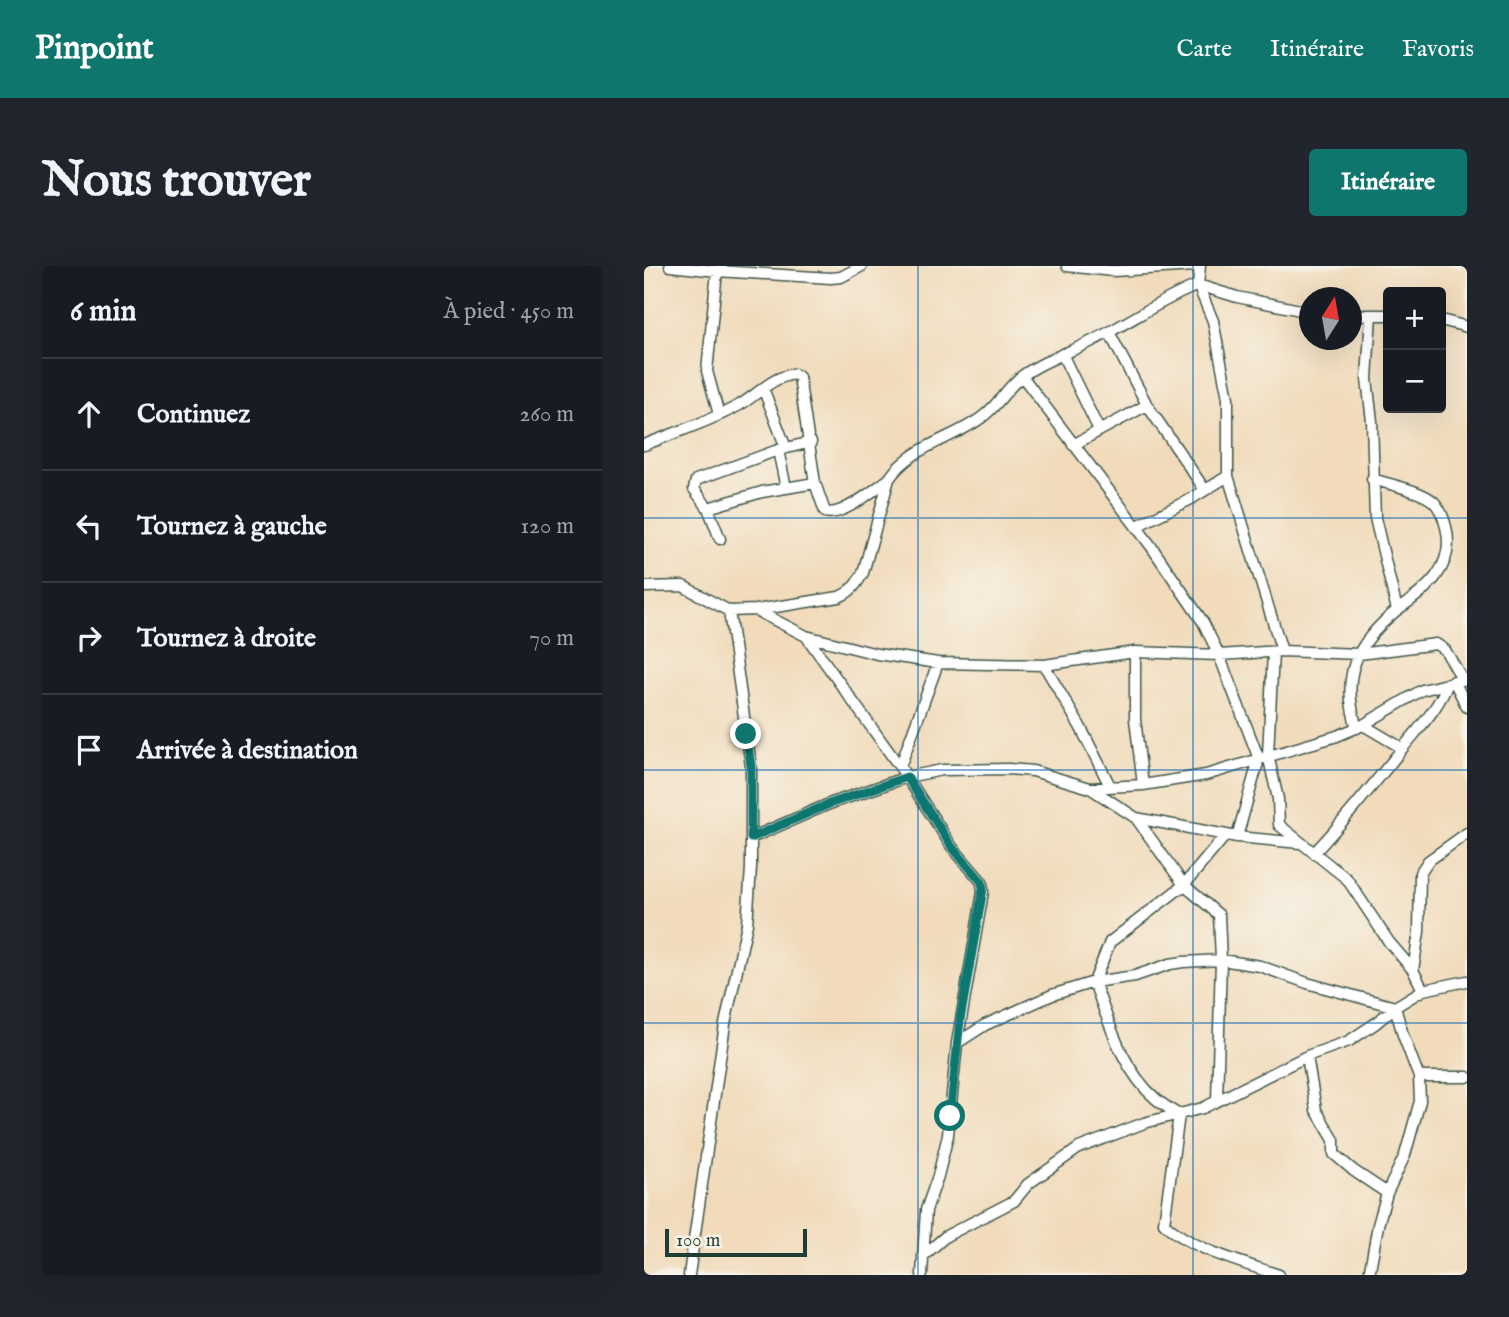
<!DOCTYPE html>
<html lang="fr">
<head>
<meta charset="utf-8">
<style>
  :root { --surface:#171b24; --page:#20242c; --text:#f1f3f6; --muted:#9ea1a6; --line:#363941; --accent:#0f766e }
  body { margin:0; font-family:"IM FELL English",serif; background:var(--page); color:var(--text) }
  .controls { position:absolute; right:21px; top:21px; display:grid; overflow:hidden; border-radius:7px; box-shadow:0 7px 28px #0002 }
  .controls button { width:63px; height:63px; display:grid; place-items:center; padding:0; border:0; border-bottom:2px solid var(--line); background:var(--surface); color:var(--text); font:35px sans-serif }
  .compass { position:absolute; left:655px; top:21px; width:63px; height:63px; border-radius:50%; background:var(--surface); box-shadow:0 7px 28px #0002; rotate:11deg }
  .scale { position:absolute; left:21px; bottom:18px; width:142px; box-sizing:border-box; padding-left:7px; border:4px solid #1f3d34; border-top:0; font-size:19px; line-height:24px; white-space:nowrap; color:#1f3d34; -webkit-text-stroke:5px #f7f3e8; paint-order:stroke }
  .stop { position:absolute; width:21px; height:21px; margin:-16px; border:5px solid #0f766e; border-radius:50%; background:#fff }
  .stop.end { background:#0f766e; border-color:#fff; box-shadow:0 2px 7px #0008 }
  .list { margin:0; padding:0; list-style:none }
  h2 { display:flex; justify-content:space-between; align-items:center; height:91px; margin:0; padding:0 28px; font-size:30px }
  h2 small { font-size:23px; font-weight:400; color:var(--muted) }
  .list li { display:grid; grid-template-columns:46px 1fr auto; gap:21px; align-items:center; box-sizing:border-box; height:112px; padding:0 28px; border-top:2px solid var(--line) }
  .list b { display:block; font-size:26px; white-space:nowrap }
  .list em { font-size:23px; font-style:normal; color:var(--muted) }
  .icon { flex:none; width:38px; height:38px; fill:none; stroke:currentColor; stroke-width:2; stroke-linecap:round; stroke-linejoin:round }
  .map { position:relative; flex:none; width:823px; height:1009px; overflow:hidden; border-radius:7px }
  header { display:flex; align-items:center; gap:42px; box-sizing:border-box; height:98px; padding:0 35px; background:var(--accent); color:#fff }
  header strong { font-size:33px }
  nav { display:flex; gap:38px; margin-inline-start:auto; font-size:24px }
  .intro { display:flex; align-items:center; justify-content:space-between; box-sizing:border-box; height:168px; padding:0 42px }
  h1 { margin:0; font-size:49px }
  .button { padding:18px 32px; border-radius:7px; background:var(--accent); color:#fff; font-size:24px; font-weight:700 }
  main { display:flex; gap:42px; padding:0 42px }
  aside { flex:1; background:var(--surface); border-radius:7px; box-shadow:0 7px 28px #0002 }
  .map>svg:first-child { display:block }
  .lines { fill:none; stroke-linecap:round; stroke-linejoin:round }
  .minor-casing { stroke:#3e5548; stroke-width:13 }
  .minor { stroke:#fff; stroke-width:10 }
  .route { stroke:#0f766e; stroke-width:9 }
  .grid { fill:none; stroke:#1f6fb2; stroke-width:2; stroke-opacity:0.55 }
</style>
</head>
<body>
<header>
<strong>Pinpoint</strong>
<nav><a>Carte</a><a>Itinéraire</a><a>Favoris</a></nav>
</header>
<div class="intro"><h1>Nous trouver</h1><a class="button">Itinéraire</a></div>
<main>
<aside>
<h2>6 min<small>À pied · 450 m</small></h2>
<ul class="list">
<li><svg class="icon" aria-label="ahead" viewBox="0 0 24 24"><path d="M12 20V5M6 11l6-6 6 6"/></svg><div><b>Continuez</b></div><em>260 m</em></li>
<li><svg class="icon" aria-label="left" viewBox="0 0 24 24"><path d="M17 20v-9H6M10 6l-5 5 5 5"/></svg><div><b>Tournez à gauche</b></div><em>120 m</em></li>
<li><svg class="icon" aria-label="right" viewBox="0 0 24 24"><path d="M7 20v-9h11M14 6l5 5-5 5"/></svg><div><b>Tournez à droite</b></div><em>70 m</em></li>
<li><svg class="icon" aria-label="arrive" viewBox="0 0 24 24"><path d="M6 21V4h12l-3 4 3 4H6"/></svg><div><b>Arrivée à destination</b></div></li>
</ul>
</aside>
<div class="map">
<svg width="823" height="1009" viewBox="0 0 823 1009">
  <rect width="100%" height="100%" fill="#f7f3e8"/>
  <filter id="ink" filterUnits="userSpaceOnUse"><feTurbulence type="fractalNoise" baseFrequency=".0143" numOctaves="2"/><feDisplacementMap in="SourceGraphic" scale="14" xChannelSelector="R" yChannelSelector="G"/><feConvolveMatrix kernelMatrix="1 2 1 2 8 2 1 2 1" color-interpolation-filters="sRGB"/></filter>
  <filter id="wash" filterUnits="userSpaceOnUse"><feTurbulence type="fractalNoise" baseFrequency=".00686" numOctaves="4" result="noise"/><feDisplacementMap in="SourceGraphic" scale="28" xChannelSelector="R" yChannelSelector="G"/><feGaussianBlur stdDeviation="1.57" result="paint"/><feColorMatrix in="noise" values="0 0 0 0 0 0 0 0 0 0 0 0 0 0 0 0 0 1.4 0 .05"/><feComposite in="paint" operator="in"/></filter>
  <g filter="url(#wash)">
    <rect width="100%" height="100%" fill="#f1dbbb"/>
  </g>
  <g filter="url(#ink)">
    <g class="lines">
      <defs>
        <path id="minor" d="M26,0L73,5L187,12L197,11L218,0
          M423,0L469,5L552,0
          M556,0L554,19L569,55L584,132V210L638,385
          M708,49H744
          M797,54L823,61
          M465,66L503,139L561,224
          M418,88L455,164
          M378,110L507,280L559,356L575,389L615,493L593,571L492,552
          M119,122L142,182
          M75,149L63,105L73,5L76,2
          M0,179C30,167 61,157 90,142C113,131 124,112 150,108L155,111L171,217L181,246C197,252 231,223 245,213
          M429,179L503,139
          M134,184L142,222
          M728,213C744,218 779,225 790,236C796,242 800,253 802,261C812,300 783,324 753,344
          M64,242L118,226L171,217
          M493,260L547,233L584,210
          M76,273L64,242L50,223L52,214L131,185L167,176
          M0,321L39,320L85,345L112,344L195,331C207,326 212,319 219,307L245,213C267,180 307,174 337,152C354,140 363,121 378,110C398,95 424,87 446,76C483,58 516,34 554,19L593,31L666,46
          M113,345L162,370L233,388L294,397L400,399L491,386L575,389L638,385L715,388L792,378L801,384L819,414
          M162,370L263,511L308,581L338,616L339,626L313,777
          M491,386V453L499,519
          M629,386L624,489L634,533L635,559L703,613L745,676L769,704L779,724
          M400,399L437,462L466,520
          M810,415L823,441
          M719,459L758,482
          M713,462C696,409 712,378 753,344L731,252L728,155L723,113L727,49
          M256,501L294,397
          M446,522L492,552L540,619L575,649L577,694L573,835
          M581,570L540,619L466,676L450,716C465,756 478,804 512,833C519,839 527,844 535,849L520,957C546,983 600,997 635,1009
          M593,571L656,577
          M107,572L185,538L263,511L298,504L365,503L389,505L446,522L499,519L562,509L693,470L719,459L778,424L823,413
          M671,586C702,553 730,518 758,483C775,462 794,443 804,417
          M769,704L775,666L776,607L784,595L823,567
          M663,790L672,844L690,874V888L710,905L743,927
          M775,811H823
          M279,990L302,970L370,935L384,918L435,882L500,857L559,842L663,790L705,775L732,757L751,741L759,769L775,811L776,835L761,889L743,927L734,959L725,1009
          M45,1009L81,758L103,658L107,602V500L85,345
          M278,1009L282,944L294,910L304,869L313,777L341,759L408,729L450,716L491,710L526,698L539,696L577,694L616,700L663,717L751,741L779,724L823,715"/>
      </defs>
      <use href="#minor" class="minor-casing"/>
      <use href="#minor" class="minor"/>
    </g>
  </g>
  <g class="lines" filter="url(#ink)">
    <path class="route" d="M102,468L107,500V572L185,538L263,511L308,581L338,616L339,623L316,754L306,850"/>
  </g>
  <path class="grid" d="M274,0V1009M549,0V1009M0,252H823M0,504H823M0,757H823"/>
</svg>
<div class="controls">
<button>+</button>
<button>−</button>
</div>
<svg class="compass" viewBox="-18 -18 36 36"><path d="M0-13l5 13h-10z" fill="#e53935"/><path d="M0 13l5-13h-10z" fill="#9ea1a6"/></svg>
<div class="scale">100 m</div>
<div class="stop" style="left:306px;top:850px"></div>
<div class="stop end" style="left:102px;top:468px"></div>
</div>
</main>
</body>
</html>
